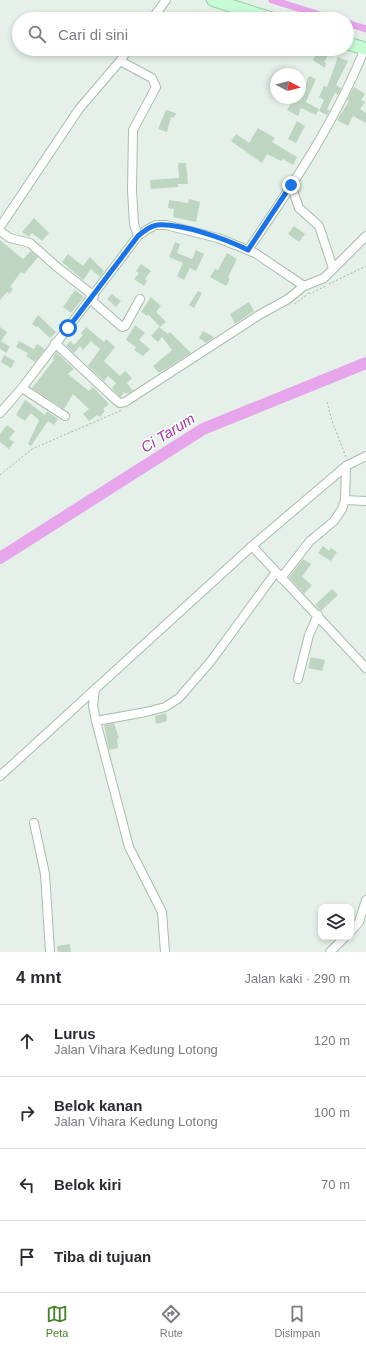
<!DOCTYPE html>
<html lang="id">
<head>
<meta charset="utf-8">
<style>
  :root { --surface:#fff; --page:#f2f2f3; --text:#2b2b33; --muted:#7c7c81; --line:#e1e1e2; --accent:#44822b }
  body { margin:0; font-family:Helvetica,sans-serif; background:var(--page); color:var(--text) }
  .controls { position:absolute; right:12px; bottom:12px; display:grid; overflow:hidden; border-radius:8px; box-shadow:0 2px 6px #0003 }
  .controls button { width:36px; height:36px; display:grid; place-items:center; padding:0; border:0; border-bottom:1px solid var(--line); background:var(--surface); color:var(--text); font:20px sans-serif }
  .compass { position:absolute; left:270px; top:68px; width:36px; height:36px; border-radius:50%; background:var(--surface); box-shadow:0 2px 6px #0003; rotate:97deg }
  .stop { position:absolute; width:12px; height:12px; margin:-9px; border:3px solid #1a73e8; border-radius:50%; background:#fff }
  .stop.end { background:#1a73e8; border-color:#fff; box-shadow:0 1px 4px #0008 }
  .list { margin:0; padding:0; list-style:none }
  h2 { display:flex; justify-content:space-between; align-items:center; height:52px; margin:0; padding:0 16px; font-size:17px }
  h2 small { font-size:13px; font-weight:400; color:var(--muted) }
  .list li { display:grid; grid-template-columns:26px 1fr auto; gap:12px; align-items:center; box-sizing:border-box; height:72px; padding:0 16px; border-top:1px solid var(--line) }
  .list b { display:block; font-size:15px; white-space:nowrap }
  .list p { margin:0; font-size:13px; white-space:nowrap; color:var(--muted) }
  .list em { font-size:13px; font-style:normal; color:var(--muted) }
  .icon { flex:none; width:22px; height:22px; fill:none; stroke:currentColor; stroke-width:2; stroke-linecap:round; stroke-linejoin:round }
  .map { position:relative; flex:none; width:366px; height:952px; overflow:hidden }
  .search { position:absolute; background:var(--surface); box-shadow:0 2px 6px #0003; left:12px; right:12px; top:12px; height:44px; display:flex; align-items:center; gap:10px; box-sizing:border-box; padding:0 14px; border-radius:22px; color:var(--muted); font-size:15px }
  .sheet { height:340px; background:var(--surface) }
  nav { display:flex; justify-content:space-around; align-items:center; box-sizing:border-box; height:56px; border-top:1px solid var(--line); background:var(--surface); font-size:11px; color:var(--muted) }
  nav a { display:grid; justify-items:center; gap:2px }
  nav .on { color:var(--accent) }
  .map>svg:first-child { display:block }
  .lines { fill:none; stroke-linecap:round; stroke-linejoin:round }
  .canal { stroke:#e7a5eb; stroke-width:7 }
  .river { stroke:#e7a5eb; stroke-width:12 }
  .building { fill:#bed5c2 }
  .street-casing { stroke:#a9bcad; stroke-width:10 }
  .secondary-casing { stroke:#97cfa6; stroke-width:14 }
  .path { stroke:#9bbda1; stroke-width:1; stroke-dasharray:2 2; stroke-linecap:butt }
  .street { stroke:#fff; stroke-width:8 }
  .secondary { stroke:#c6fbd5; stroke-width:12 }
  .route { stroke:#1a73e8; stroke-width:5 }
  .labels { text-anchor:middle; stroke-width:3; stroke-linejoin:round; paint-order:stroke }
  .water-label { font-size:15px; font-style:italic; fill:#a336a8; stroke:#fff }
</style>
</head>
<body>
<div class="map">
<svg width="366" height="952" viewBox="0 0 366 952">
  <rect width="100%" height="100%" fill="#e5f1e8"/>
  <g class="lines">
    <path class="canal" d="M272,0L333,19
      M347,23L366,29"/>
    <path class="river" d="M0,558L203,429L366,363"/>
  </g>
  <path class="building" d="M320,49H331L324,62L326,63L325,68L313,60L317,53L319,54Z
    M338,57L348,61L336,85L341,88L338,95L335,93L327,109L330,110L327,115L319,111L324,100L319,97L324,86L327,87Z
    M309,76L316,79L306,102L319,109L316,115L301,108L298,116L287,110L294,98H300Z
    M354,87L365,94L361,100L365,102L360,109L366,113V123L353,116L348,126L337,120L349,101L347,100Z
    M166,110L176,113L174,118L171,117L167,132L158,129Z
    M297,121L305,126L296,143L288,139Z
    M258,128L275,138L272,142L297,157L293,165L283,159L281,161L267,154L262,163L231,141L236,134L249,143Z
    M178,163H186L188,184H178V187L151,189L150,180L179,178Z
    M189,199L200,202L196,222L173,217L174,209L168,208L169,200L188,203Z
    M34,218L49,233L42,241L32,233L29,237L22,232Z
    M294,226L305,234L299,242L288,234Z
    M0,240L23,259L31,251L38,257L24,274L21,272L10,287L13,289L9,294L7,292L0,300Z
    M175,242L180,244L177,253L192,259L196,250L204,254L196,271L190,268L184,280L177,276L183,263L169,257Z
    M227,253L237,259L228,277L230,279L226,286L210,277L215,269L218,270Z
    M68,254L83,266L90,257L104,271L100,277L91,269L83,280L62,262Z
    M141,264L151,271L145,279L147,281L144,286L134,279L139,273L136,271Z
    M75,290L84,297L71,313L63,307Z
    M198,291L202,293L194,308L189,305Z
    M112,294L121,301L116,307L107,299Z
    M151,297L161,306L156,312L166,322L160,327L148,314L147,316L141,312Z
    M249,302L254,311L235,324L230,314Z
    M38,315L56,332L50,338L37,326L36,327L32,324Z
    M135,325L145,333L139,340L150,349L143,356L134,350L136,347L126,340Z
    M0,327L7,332L1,341L10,347L6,353L0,349Z
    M86,327L104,342L106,339L115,347L104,361L120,376L125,371L132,378L127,383L133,391L126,394L125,392L120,397L112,388L116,383L108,376L104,381L88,366L100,349L91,341L83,350L80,346L74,353L66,346L70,341L74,345L83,335L81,333Z
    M159,327L168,334L170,332L191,353L159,373L153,366L172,350L162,337L158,342L151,336Z
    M203,331L214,337L213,338L206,343L199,338Z
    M19,341L34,349L37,344L45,349L35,362L26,356L28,353L16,347Z
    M56,352L74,369L68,374L89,391L93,387L109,404L103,409L105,411L100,417L97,415L89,421L83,414L89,409L73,394L64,409L32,388L54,360L53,359Z
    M4,355L15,361L11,368L1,362Z
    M25,400L45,415L47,411L58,419L54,425L48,421L31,446L28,444L39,420L31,413L25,421L16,415Z
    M7,425L15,431L9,439L14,442L9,449L0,442V434Z
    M323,546L329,551L331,548L337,552L331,561L318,553Z
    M303,559L311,564L302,577L312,585L304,594L289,577Z
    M332,589L338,595L321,611L315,605Z
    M311,657L325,660L322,671L308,668Z
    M166,713L167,721L156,724L155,716Z
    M114,723L119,738L117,739L118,748L109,750L104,725Z
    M70,944L71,952H58L57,946Z"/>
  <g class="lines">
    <defs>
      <path id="street" d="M152,19L166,0
        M128,49L120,61L152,78L156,87L133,130L132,190L134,224L138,236
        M291,185L299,208L319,226L333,268
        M0,227L79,109L120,61
        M0,231L10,238L30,243L57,267L94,296
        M248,250C292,186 336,121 365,48
        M90,299L122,327L125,326L140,299
        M55,343L117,401L120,403L125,402L259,315L288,299L304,286
        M22,388L65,416
        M0,413L22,388L138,236L148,229L156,225H166L218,238L255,253L304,286L324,278L366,236
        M345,500L366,501
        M252,546L366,668
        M281,578L310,541L334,521L342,509L345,500L346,466
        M298,679L309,635L318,615
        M95,689L93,706L96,721
        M0,776L252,546L346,466L366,456
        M34,823L45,874L50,952
        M351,931L359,922L366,900
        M165,952L162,912L129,847L96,721L146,712L165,707L179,698L211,661L276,572
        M330,952L345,937"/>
      <path id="secondary" d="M213,0L273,19
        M347,43L366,49"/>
    </defs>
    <use href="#street" class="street-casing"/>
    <use href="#secondary" class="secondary-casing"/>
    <path class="path" d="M329,284L366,266
      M309,294L326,286
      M295,304L310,292
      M327,402L332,421L346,457
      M0,475L32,449L122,410"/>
    <use href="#street" class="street"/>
    <use href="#secondary" class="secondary"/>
  </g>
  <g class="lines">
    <path class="route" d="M68,328L138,236C144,231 150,226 157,225C181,223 226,239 248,250L291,185"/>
  </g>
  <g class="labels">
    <g class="water-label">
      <text transform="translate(168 433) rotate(-32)" y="5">Ci Tarum</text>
    </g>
  </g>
</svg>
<div class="controls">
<button><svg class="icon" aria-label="layers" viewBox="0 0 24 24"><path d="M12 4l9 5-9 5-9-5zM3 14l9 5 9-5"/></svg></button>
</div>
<svg class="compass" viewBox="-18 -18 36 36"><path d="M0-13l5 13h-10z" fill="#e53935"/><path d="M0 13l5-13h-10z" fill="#7c7c81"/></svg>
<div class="stop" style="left:68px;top:328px"></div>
<div class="stop end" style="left:291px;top:185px"></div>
<div class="search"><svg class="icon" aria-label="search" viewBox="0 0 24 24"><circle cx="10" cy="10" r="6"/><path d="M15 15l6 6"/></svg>Cari di sini</div>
</div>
<section class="sheet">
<h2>4 mnt<small>Jalan kaki · 290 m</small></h2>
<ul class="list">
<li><svg class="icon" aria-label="ahead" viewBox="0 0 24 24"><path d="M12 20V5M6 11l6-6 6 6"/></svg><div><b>Lurus</b><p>Jalan Vihara Kedung Lotong</p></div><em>120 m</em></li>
<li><svg class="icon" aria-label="right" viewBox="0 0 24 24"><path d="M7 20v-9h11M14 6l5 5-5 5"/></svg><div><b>Belok kanan</b><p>Jalan Vihara Kedung Lotong</p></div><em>100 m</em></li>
<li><svg class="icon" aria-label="left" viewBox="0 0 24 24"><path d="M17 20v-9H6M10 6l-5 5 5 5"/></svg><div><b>Belok kiri</b></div><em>70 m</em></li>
<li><svg class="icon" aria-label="arrive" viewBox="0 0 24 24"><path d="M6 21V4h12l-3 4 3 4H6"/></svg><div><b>Tiba di tujuan</b></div></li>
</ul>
</section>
<nav>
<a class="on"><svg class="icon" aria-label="map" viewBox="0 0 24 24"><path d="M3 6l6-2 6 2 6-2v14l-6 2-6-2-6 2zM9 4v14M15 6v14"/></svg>Peta</a>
<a><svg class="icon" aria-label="directions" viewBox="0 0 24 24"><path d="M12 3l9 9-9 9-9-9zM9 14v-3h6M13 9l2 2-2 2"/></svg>Rute</a>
<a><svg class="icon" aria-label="saved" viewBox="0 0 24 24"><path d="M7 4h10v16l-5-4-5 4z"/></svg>Disimpan</a>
</nav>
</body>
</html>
